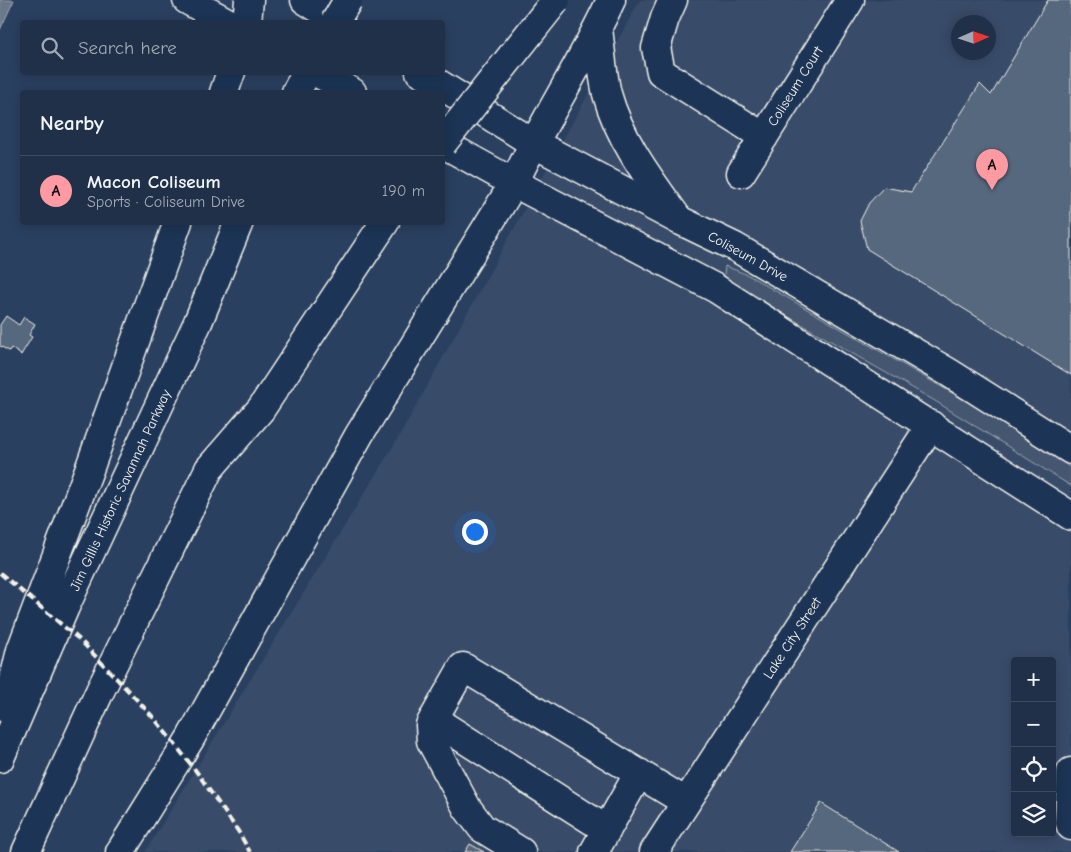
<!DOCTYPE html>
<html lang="en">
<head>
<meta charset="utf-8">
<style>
  :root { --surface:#203048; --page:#28384f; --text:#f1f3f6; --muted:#a2a9b4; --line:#3d4b60; --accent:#ff9aa2 }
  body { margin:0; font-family:"Comic Neue",sans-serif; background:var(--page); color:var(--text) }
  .controls { position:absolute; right:15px; bottom:15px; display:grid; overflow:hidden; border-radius:5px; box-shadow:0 2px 12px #0003 }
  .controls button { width:45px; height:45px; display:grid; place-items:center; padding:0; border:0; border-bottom:1px solid var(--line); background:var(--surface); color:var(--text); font:25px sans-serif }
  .compass { position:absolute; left:951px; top:15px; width:45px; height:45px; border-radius:50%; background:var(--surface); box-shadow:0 2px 12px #0003; rotate:87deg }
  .you { position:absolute; left:474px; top:531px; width:18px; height:18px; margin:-12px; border:4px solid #fff; border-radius:50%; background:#1a73e8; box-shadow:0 0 0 8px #1a73e833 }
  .badge { display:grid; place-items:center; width:32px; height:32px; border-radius:50%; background:var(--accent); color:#111; font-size:16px; font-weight:700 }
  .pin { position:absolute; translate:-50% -41px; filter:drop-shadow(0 1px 2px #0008) }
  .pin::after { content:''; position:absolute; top:26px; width:18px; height:15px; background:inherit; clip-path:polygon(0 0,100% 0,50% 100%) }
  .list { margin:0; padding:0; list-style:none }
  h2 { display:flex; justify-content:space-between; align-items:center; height:65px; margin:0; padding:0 20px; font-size:21px }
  h2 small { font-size:16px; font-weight:400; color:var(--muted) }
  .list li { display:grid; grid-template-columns:32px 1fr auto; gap:15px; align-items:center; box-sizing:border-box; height:70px; padding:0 20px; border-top:1px solid var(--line) }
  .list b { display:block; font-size:19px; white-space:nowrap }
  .list p { margin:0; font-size:16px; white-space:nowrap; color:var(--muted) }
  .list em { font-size:16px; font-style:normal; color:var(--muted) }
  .icon { flex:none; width:28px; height:28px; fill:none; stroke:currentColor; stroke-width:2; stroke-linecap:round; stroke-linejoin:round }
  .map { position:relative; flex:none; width:1071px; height:852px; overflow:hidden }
  .search { position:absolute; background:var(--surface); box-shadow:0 2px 12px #0003; left:20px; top:20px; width:425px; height:55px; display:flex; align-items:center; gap:12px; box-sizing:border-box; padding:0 18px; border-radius:5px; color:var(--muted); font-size:19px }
  .panel { position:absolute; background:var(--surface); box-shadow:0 2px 12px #0003; left:20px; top:90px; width:425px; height:135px; border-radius:5px }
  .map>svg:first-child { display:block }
  .built { fill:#374c69; fill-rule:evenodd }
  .green { fill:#445771; stroke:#9ca4ac }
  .water { fill:#6a788a; stroke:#a1a8b0 }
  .building { fill:#56677d; stroke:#f4f1e8 }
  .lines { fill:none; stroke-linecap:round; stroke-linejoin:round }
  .minor-casing { stroke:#f4f1e8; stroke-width:31 }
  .major-casing { stroke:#f4f1e8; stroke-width:31 }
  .highway-casing { stroke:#f4f1e8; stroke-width:31 }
  .minor { stroke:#1d3557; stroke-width:28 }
  .major { stroke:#1d3557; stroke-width:28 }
  .highway { stroke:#1d3557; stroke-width:28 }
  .rail { stroke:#f4f1e8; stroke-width:4; stroke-dasharray:8 4; stroke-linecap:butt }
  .highway-bridge-casing { stroke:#f4f1e8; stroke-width:31; stroke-linecap:butt }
  .highway-bridge { stroke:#1d3557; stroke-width:28 }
  .labels { text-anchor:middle; stroke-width:4.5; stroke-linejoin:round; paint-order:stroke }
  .street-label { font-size:14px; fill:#f4f1e8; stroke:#1d3557 }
</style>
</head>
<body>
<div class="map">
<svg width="1071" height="852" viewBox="0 0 1071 852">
  <rect width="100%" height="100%" fill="#2a4060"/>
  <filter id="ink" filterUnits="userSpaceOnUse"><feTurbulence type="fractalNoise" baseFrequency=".02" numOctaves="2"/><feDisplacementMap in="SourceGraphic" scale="10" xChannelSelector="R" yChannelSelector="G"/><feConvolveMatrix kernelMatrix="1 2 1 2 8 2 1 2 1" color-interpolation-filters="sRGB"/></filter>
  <g filter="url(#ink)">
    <path class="built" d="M640,0H1071V852H145L400,435ZM958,22H988V52H958ZM1015,661H1052V833H1015Z"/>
    <path class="green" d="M725,266L748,275L978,408L1071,468V486L935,401L730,283L724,275Z"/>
    <path class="water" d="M0,0H14L0,30Z"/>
    <path class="building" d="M1048,0H1071V375L867,249L860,221L869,203L884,187L911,192L980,84L991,95Z
      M6,316L19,325L24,317L35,324L29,335L32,337L21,355L11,348L9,351L0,346V325Z
      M821,803L899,852H790Z
      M470,844L484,852H465Z"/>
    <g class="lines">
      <defs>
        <path id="minor" d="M673,0L665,18L656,48L661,72L764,137
          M741,173L850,0
          M433,719L607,830
          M1071,772L1069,820L1071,826
          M521,852L482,828L467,808L431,741L430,725L463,667L686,802
          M594,852L639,773
          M654,852L931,425"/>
        <path id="major" d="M187,0L227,22
          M305,0L340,22
          M316,72L352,92
          M420,72L533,143L679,220L735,247L948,372L1071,450
          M442,143L514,183L715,288L1071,516"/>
        <path id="highway" d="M247,22L249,0
          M598,29C601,50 602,73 607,94C620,141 651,181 679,220
          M224,92L231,72
          M296,92L307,72
          M7,709L21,650L90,467L178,222
          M0,758L65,607L198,322L239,222
          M26,852L100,691L209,469L261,409L385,222
          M120,852L190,739L359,435L514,183C543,121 582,63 611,0"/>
      </defs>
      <use href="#minor" class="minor-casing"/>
      <use href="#major" class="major-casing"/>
      <use href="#highway" class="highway-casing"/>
      <use href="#minor" class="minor"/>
      <use href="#major" class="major"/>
      <use href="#highway" class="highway"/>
      <path class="rail" d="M0,573L80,640L154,718L196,771L238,831L250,852"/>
      <defs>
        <path id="highway-bridge" d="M335,22L348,0
          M442,144L556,0"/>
      </defs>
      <use href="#highway-bridge" class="highway-bridge-casing"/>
      <use href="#highway-bridge" class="highway-bridge"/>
    </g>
  </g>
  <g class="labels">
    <g class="street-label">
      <text transform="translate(795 86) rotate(-58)" y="5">Coliseum Court</text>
      <text transform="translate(748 256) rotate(29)" y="5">Coliseum Drive</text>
      <text transform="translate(120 490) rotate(-65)" y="5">Jim Gillis Historic Savannah Parkway</text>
      <text transform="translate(792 638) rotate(-57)" y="5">Lake City Street</text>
    </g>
  </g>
</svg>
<div class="controls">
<button>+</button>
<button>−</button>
<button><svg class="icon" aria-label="locate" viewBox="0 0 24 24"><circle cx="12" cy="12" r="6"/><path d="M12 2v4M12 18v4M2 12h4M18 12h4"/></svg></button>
<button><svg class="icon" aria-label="layers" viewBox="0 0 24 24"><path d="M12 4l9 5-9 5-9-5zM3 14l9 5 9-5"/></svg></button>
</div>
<svg class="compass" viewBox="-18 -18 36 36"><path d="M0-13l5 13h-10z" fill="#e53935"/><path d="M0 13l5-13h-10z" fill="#a2a9b4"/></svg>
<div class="you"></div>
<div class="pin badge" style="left:992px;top:190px">A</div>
<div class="search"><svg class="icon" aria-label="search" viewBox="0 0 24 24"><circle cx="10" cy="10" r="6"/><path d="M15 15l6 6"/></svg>Search here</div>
<section class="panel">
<h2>Nearby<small></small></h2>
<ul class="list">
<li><span class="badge">A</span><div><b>Macon Coliseum</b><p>Sports · Coliseum Drive</p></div><em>190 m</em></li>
</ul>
</section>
</div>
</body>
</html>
